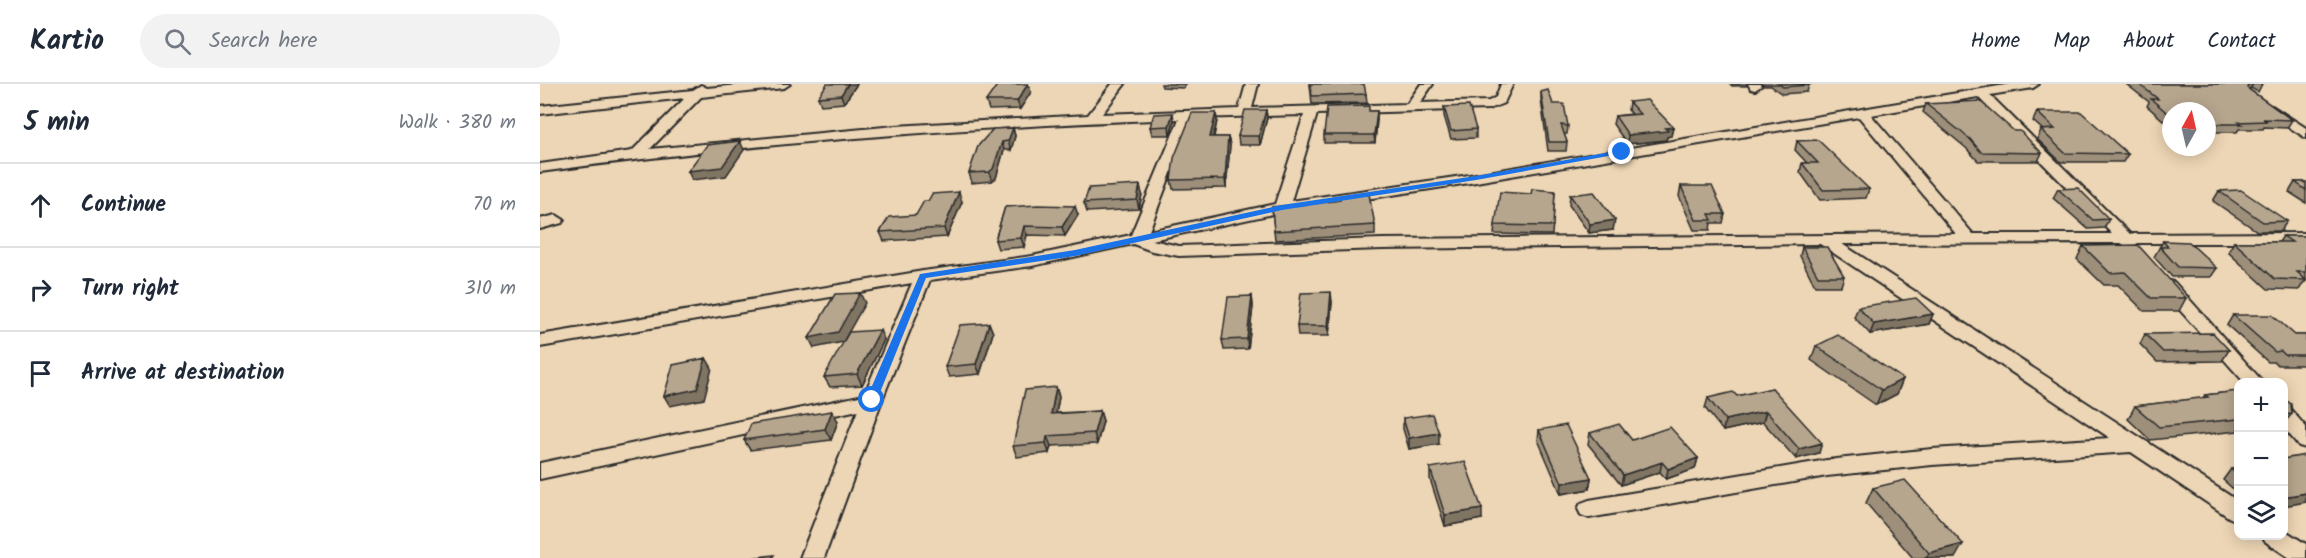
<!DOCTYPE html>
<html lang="en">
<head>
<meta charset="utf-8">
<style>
  :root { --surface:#fff; --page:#f2f2f3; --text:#1f2937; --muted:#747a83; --line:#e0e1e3 }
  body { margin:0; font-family:Kalam,sans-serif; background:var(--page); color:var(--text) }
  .controls { position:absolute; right:18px; bottom:18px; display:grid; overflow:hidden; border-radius:12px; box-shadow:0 3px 15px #0003 }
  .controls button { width:54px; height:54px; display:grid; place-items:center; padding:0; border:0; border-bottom:2px solid var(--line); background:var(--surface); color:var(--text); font:30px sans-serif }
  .compass { position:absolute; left:1622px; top:18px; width:54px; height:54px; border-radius:50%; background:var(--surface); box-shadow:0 3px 15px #0003; rotate:8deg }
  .stop { position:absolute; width:18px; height:18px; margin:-14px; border:4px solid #1a73e8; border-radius:50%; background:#fff }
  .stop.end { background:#1a73e8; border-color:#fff; box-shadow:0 2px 6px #0008 }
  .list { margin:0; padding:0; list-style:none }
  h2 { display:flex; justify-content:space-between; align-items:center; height:78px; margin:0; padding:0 24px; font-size:26px }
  h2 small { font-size:20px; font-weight:400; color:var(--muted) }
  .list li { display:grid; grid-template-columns:39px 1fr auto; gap:18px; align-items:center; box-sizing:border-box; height:84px; padding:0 24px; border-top:2px solid var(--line) }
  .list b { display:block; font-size:22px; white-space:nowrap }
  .list em { font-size:20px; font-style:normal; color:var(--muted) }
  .icon { flex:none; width:33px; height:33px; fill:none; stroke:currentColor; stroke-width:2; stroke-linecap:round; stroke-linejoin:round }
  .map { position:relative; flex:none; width:1766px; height:474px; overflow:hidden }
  header { display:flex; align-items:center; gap:36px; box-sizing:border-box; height:84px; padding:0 30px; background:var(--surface); border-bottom:2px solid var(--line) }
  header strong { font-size:28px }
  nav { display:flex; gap:33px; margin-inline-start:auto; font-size:21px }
  .search { width:420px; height:54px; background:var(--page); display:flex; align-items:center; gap:15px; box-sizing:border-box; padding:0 21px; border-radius:33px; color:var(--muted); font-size:22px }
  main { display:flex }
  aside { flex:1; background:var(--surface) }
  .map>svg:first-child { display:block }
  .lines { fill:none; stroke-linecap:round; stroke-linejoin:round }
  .minor-casing { stroke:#2b2b2b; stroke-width:4 }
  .minor { fill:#edd6b5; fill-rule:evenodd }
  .wall { fill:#9d8f7a; stroke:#2b2b2b; stroke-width:1.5 }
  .shaded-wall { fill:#807463; stroke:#2b2b2b; stroke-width:1.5 }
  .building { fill:#b7a68e; stroke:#2b2b2b; stroke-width:1.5 }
  .route { fill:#1a73e8 }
</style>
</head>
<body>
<header>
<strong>Kartio</strong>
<div class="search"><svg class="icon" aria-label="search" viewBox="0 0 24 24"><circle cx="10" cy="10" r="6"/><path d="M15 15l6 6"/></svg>Search here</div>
<nav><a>Home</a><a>Map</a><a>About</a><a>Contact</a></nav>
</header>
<main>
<aside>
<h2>5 min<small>Walk · 380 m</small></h2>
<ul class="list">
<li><svg class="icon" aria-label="ahead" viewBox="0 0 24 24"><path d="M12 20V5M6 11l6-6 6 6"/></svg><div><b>Continue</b></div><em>70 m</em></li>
<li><svg class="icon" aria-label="right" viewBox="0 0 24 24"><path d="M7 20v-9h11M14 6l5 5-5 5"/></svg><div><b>Turn right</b></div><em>310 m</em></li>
<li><svg class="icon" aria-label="arrive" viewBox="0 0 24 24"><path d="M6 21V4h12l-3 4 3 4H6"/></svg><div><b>Arrive at destination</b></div></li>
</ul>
</aside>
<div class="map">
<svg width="1766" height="474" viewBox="0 0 1766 474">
  <rect width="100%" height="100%" fill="#edd6b5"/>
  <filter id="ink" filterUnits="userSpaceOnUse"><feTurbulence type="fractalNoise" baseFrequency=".0167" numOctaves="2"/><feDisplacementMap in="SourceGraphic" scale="12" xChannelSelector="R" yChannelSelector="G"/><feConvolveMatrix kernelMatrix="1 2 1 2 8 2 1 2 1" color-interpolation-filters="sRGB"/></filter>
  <g filter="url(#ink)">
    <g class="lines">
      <defs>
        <path id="minor" d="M209,0H250L244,4L161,13L110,65L355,42L548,31L572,0H585L562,30L699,25L706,0H718L712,24L867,20L881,0H893L880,19L949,17L956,13L961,0H973L964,19L949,25L777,30L751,117L936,90L1471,0H1499L1493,4L1450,11L1590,150L1766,149V159H1598L1590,164L1581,159L1302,160L1698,417V437L1690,434L1591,368L1392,381L1287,392L1049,434L1041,431L1038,425L1041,419L1049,416L1287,376L1392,365L1570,354L1280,160L842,165L639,172L612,167L593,160L492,182L390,196L342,316L284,474H260L318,326L0,395V379L324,311L372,199L0,263V251L383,187L492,172L591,151L639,35C425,43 212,59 0,88V80L92,67L145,14L0,30V22L153,6L161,1L167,4ZM1438,13L1572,150H1433L1331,31ZM764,31L735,120L609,147L652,34ZM1319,33L1416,150L842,155L639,162L612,156L742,128L936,98Z
          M1208,0H1220L1221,2L1215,6L1211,5Z
          M1732,22L1766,44V54L1727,29L1725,26Z
          M16,131L24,136L22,139L0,145V135Z
          M1628,197L1634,198L1723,298H1704L1622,206L1619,202L1622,198Z
          M1744,324L1751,326L1766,343V364L1759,362L1744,344Z
          M1744,446L1766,460V474H1750L1726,458L1722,452H1744Z"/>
      </defs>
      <use href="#minor" class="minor-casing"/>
      <use href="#minor" class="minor"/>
    </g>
    <path class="wall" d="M317,0L304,19L281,21L278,13Z
      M621,0H646L643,4L622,3Z
      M770,0L826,10L827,19L772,20Z
      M1190,0H1207V2H1192Z
      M1222,0H1267L1269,1L1267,8L1242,10L1231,2H1223Z
      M1586,0H1722L1718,8L1711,4L1709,5L1752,36L1747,44L1724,43L1723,45H1699L1697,48H1667V27H1631V43L1607,22L1609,18Z
      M491,8L480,25L449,26L446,17Z
      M1001,8L1013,20L1028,42L1027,50H1024L1027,58L1026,67H1008L1001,16Z
      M1089,18L1133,43L1131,52L1127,53L1126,56L1087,60L1073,40L1075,32L1092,30L1088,26Z
      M1386,20L1474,47L1502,69L1498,77H1438L1426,64L1383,28Z
      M904,23L936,45V54L911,55L904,32Z
      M726,26L727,34L720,61H699L698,52Z
      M829,27H837V35L835,59H784V51Z
      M1497,28L1588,70L1583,78H1521L1497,55L1501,46H1503L1493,37Z
      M676,29L677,37L674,53H688L690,61L686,104L633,105L631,96Z
      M634,37L630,51H612L610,43Z
      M473,44L475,52L471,66H464L456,94L452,97L432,99L429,89Z
      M1257,57L1329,105L1326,114L1280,116L1260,88L1262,79H1267L1255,66Z
      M1755,98H1766V119L1749,108Z
      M1141,102L1185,130L1183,139H1171L1170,146H1154L1139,112Z
      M1518,105L1569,135L1564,144L1548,145L1513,114Z
      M1015,107L1012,151L954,150L955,141L991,110Z
      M1679,107L1747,137L1741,147H1717L1673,117Z
      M602,110L599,125L547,128L544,119Z
      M1030,111L1073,146L1049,149L1029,121Z
      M422,118L407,153L344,157L340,148L376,131Z
      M465,123L538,131L525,152L487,151L484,163L458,165L455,156Z
      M732,123L835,141V151L735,156Z
      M1743,152H1766V198H1764L1759,206L1728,205L1688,168L1694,158H1739Z
      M1623,157L1677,184L1671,193H1632L1614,173Z
      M1543,162L1646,214L1639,227H1604L1578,201H1564L1537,175Z
      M1262,163L1304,192L1301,202H1275L1260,172Z
      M712,212L713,222L708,265L684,266L682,256Z
      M792,218L789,252H758L757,242Z
      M1318,223L1393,230L1389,240L1330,250L1314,233Z
      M1693,231L1755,251H1766V281H1738L1734,278H1728L1687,241Z
      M449,239L453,249L440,290L409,293L405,283Z
      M1605,250L1689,266L1682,277L1617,278L1600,260Z
      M344,256L322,301L290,303L284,293Z
      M1276,262L1363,295L1357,310L1336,321L1271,276Z
      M516,303L519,313L516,329L560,327L563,337L557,360L511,362L509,369L477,373L473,362Z
      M1232,304L1279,369L1256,375L1223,338L1183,347L1165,324L1168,314L1197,312Z
      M1698,307V347L1610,356L1588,335L1595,322L1663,314L1665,311Z
      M1743,314L1752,330L1743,340Z
      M863,334L899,360L869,365L863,345Z
      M298,337L291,356L210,366L204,356Z
      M999,346L1051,394L1049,405L1021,410L998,356Z
      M1050,349L1092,356L1158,374L1155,385L1126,395L1120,388L1081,401L1048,360Z
      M890,384L942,435L905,442L890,395Z
      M1698,384V409L1683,396L1691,385Z
      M1333,404L1415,474H1373L1326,419Z"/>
    <path class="shaded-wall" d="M308,0H317L304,19L301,11Z
      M488,0L491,8L480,25L477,17Z
      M1709,0H1713L1711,4L1704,8Z
      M726,26L727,34L720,61L719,52Z
      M837,27V35L835,59L834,51Z
      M633,29L634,37L630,51L629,42Z
      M676,29L677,37L671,62L670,53Z
      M1133,43L1131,52L1127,53L1126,56L1087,60L1088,51Z
      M473,44L475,52L471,66L468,57Z
      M688,53L690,61L686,104L685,95Z
      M200,57L204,66L186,92L152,96L148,87Z
      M462,58L464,66L456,94L452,97L449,88Z
      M600,101L602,110L599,125L597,116Z
      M419,108L422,118L407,153L404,144Z
      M535,122L538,131L525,152L522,143Z
      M1075,136L1073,146L1049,149L1050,140Z
      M484,142L487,151L484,163L481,154Z
      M791,208L792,218L789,252L788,242Z
      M320,209L325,219L303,258L274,264L269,254Z
      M712,212L713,222L708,265L707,255Z
      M1393,230L1389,240L1330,250L1334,240Z
      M449,239L453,249L440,290L436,280Z
      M340,246L344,256L322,301L317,290Z
      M166,274L172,284L164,315L130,322L124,312Z
      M1363,295L1357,310L1336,321L1342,306Z
      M516,303L519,313L514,340L511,330Z
      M292,327L298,337L291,356L285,345Z
      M560,327L563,337L557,360L554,349Z
      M1226,327L1223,338L1183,347L1185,336Z
      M899,349V360L869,365V354Z
      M507,352L511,362L509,369L506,359Z
      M1282,359L1279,369L1256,375L1259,365Z
      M1158,374L1155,385L1126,395L1128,385Z
      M1122,378L1120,388L1081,401L1083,391Z
      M1051,394L1049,405L1021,410L1022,399Z
      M1766,409V418L1743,422V413Z
      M942,425V435L905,442V431Z
      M1423,460L1415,474H1386L1389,469Z"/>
    <path class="building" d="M287,0H308L301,11L278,13Z
      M458,0H488L477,17H446Z
      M770,0H824L826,10L772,12Z
      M1239,0H1267L1269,1L1243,3Z
      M1599,0H1709L1708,1L1707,4L1752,36L1723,35L1727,37L1699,38L1702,40H1667V27H1631V32L1611,15H1618Z
      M1008,6L1013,20H1024L1028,42L1021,41L1027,58H1009L1001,8Z
      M1107,16L1133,43L1125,44L1128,47L1088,51L1075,32L1100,30L1089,18Z
      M1440,17L1474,47H1480L1502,69L1441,68L1430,55L1386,20Z
      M829,22V27H837L834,51H784L787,23Z
      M929,22L936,45L911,47L904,23Z
      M705,26H726L719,52H698Z
      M1497,28H1541L1588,70L1525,69L1501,46L1515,45Z
      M633,29L629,42L610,43L614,30Z
      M652,29H676L670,53H688L685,95L631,96L634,74Z
      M473,44L468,57L462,58L453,85L449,88L429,89L438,62L453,45Z
      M1278,56L1329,105L1283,106L1262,79H1278L1257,57Z
      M200,57L182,83L148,87L167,61Z
      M1755,98H1766V106Z
      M600,101L597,116L544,119L549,104Z
      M1141,102H1172L1185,130H1169L1172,136H1156Z
      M1538,104L1569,135L1553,136L1518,105Z
      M992,105L1015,107L1013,142L955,141L960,108L991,110Z
      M1701,106L1747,137L1723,138L1679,107Z
      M419,108L404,144L340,148L349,133L376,131L384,117H388L392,110Z
      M1054,108L1075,136L1050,140L1030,111Z
      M829,110L835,141L734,147L732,123L778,119L800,116L799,112Z
      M498,121L535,122L522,143L484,142L481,154L455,156L465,123Z
      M1743,152H1766V188H1757L1766,196L1735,195L1694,158H1752Z
      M1623,157L1649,158L1677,184L1638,183L1620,163H1628Z
      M1598,161L1646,214H1611L1585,188L1570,189L1543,162Z
      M1262,163H1287L1304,192H1278Z
      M791,208L788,242H757L761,209Z
      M320,209L298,248L269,254L295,210Z
      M712,212L707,255L682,256L688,213Z
      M1376,214L1393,230L1334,240L1318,223Z
      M1693,231H1732L1755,251H1766V271H1745L1741,267L1735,268Z
      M449,239L436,280L405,283L420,241Z
      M340,246L317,290L284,293L309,248Z
      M1673,249L1689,266L1623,268L1605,250Z
      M1298,251L1363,295L1342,306L1276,262Z
      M166,274L157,305L124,312L133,281Z
      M516,303L511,330L560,327L554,349L507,352L506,359L473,362L485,306Z
      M1232,304L1282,359L1259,365L1226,327L1185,336L1168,314L1193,308L1197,312Z
      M1698,307V335L1619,343L1595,322L1668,313L1665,311Z
      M1743,314L1751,320L1752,330L1743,331Z
      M292,327L285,345L204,356L211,340Z
      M892,330L899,349L869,354L863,334Z
      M1079,340L1092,356L1130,343L1158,374L1128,385L1122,378L1083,391L1050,349Z
      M1026,341L1051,394L1022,399L999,346Z
      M1766,371V409L1743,413V375Z
      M925,378L942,425L905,431L890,384Z
      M1698,384V392L1691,385Z
      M1365,396L1423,460L1389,469L1333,404Z
      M234,471L232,474H210Z"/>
  </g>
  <path class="route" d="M1082,66H1085V69L936,96L742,126L535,172L386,194L337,316L332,319L326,316L380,190L535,166L742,121L936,92Z"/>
</svg>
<div class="controls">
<button>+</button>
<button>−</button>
<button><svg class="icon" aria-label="layers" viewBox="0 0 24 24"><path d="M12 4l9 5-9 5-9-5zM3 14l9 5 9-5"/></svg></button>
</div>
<svg class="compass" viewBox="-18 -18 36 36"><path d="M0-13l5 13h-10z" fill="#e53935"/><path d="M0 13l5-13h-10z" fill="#747a83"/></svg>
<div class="stop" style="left:332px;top:316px"></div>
<div class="stop end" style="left:1082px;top:68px"></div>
</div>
</main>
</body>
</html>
